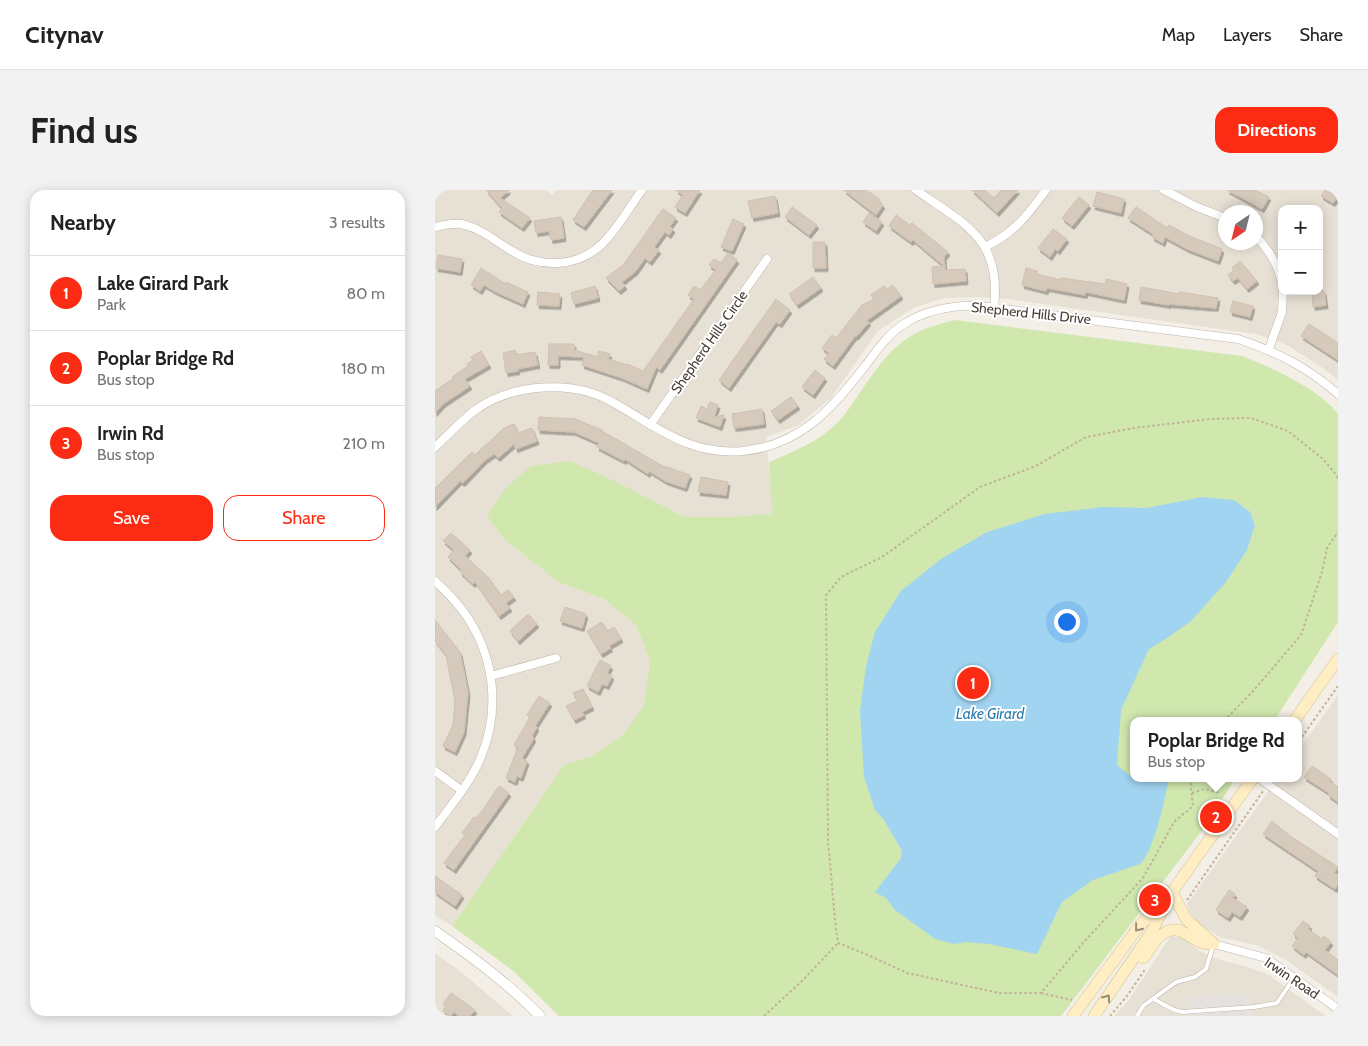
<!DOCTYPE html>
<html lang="en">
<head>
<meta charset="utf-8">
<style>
  :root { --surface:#fff; --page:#f2f2f2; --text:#222; --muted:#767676; --line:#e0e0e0; --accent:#fc2c14 }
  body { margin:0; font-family:Cabin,sans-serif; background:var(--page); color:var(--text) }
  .controls { position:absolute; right:15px; top:15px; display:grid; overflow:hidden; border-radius:10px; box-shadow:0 2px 12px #0003 }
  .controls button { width:45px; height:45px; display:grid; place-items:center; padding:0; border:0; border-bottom:1px solid var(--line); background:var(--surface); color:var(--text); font:25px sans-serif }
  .compass { position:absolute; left:783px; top:15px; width:45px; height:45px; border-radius:50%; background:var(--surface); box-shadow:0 2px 12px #0003; rotate:215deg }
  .you { position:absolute; left:631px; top:431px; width:18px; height:18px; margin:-12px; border:4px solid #fff; border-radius:50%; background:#1a73e8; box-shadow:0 0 0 8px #1a73e833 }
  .badge { display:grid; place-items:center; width:32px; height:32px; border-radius:50%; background:var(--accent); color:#fff; font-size:16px; font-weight:700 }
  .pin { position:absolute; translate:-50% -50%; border:2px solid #fff; box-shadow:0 1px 5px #0006 }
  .popup { position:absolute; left:695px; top:527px; width:172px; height:65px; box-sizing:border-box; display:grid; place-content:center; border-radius:10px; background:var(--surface); filter:drop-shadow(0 1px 4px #0005); font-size:16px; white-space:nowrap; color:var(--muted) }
  .popup b { font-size:19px; color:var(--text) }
  .popup::after { content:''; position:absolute; left:50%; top:100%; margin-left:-10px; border:10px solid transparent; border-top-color:var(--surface) }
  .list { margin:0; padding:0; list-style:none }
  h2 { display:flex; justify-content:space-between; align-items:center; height:65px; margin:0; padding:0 20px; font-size:21px }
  h2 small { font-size:16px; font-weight:400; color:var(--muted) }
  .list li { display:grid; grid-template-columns:32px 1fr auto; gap:15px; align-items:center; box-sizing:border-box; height:75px; padding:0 20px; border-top:1px solid var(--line) }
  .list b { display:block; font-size:19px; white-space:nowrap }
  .list p { margin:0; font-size:16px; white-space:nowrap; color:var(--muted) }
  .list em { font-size:16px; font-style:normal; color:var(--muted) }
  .actions { display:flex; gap:10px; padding:15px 20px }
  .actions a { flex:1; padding:11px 0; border:1px solid var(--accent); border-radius:15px; text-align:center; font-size:18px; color:var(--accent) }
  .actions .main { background:var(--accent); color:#fff }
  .map { position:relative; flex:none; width:903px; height:826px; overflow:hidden; border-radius:15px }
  header { display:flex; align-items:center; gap:30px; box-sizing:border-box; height:70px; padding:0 25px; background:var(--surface); border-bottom:1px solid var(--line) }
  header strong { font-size:24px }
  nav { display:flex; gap:28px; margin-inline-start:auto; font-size:18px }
  .intro { display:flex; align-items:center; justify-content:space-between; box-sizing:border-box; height:120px; padding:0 30px }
  h1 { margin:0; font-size:35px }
  .button { padding:12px 22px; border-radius:15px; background:var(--accent); color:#fff; font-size:18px; font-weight:700 }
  main { display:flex; gap:30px; padding:0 30px }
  aside { flex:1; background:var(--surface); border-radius:15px; box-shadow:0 2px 12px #0003 }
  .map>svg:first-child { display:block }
  .residential { fill:#e7e0d4; fill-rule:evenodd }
  .green { fill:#d0e8ae }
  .parking { fill:#e4e1de }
  .water { fill:#a1d4f1 }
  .building { fill:#d5cabb; stroke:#d0c1ae; filter:url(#shadow) }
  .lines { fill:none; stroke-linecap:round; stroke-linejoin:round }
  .service-casing { stroke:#bfb6a8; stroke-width:5 }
  .minor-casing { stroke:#bfb6a8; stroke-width:9 }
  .tertiary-casing { stroke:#bfb6a8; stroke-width:11 }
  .secondary-casing { stroke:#d4c095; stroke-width:12 }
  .path { stroke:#c1b199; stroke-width:2; stroke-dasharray:2.5 2.5; stroke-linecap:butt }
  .service { stroke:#fff; stroke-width:4 }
  .minor { stroke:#fff; stroke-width:8 }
  .tertiary { stroke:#fff; stroke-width:10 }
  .secondary { stroke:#ffeec4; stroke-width:11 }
  .oneway { stroke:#998e75 }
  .labels { text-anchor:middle; stroke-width:4; stroke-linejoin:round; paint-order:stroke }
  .street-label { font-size:14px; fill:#463f35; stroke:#fff }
  .water-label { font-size:15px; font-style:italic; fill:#2c7aab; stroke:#fff }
</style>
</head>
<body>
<header>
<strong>Citynav</strong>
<nav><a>Map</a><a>Layers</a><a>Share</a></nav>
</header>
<div class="intro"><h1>Find us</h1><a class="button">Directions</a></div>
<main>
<aside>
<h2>Nearby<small>3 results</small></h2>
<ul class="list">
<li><span class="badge">1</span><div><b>Lake Girard Park</b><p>Park</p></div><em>80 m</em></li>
<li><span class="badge">2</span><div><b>Poplar Bridge Rd</b><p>Bus stop</p></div><em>180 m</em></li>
<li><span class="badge">3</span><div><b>Irwin Rd</b><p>Bus stop</p></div><em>210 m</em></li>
</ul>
<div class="actions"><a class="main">Save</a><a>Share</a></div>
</aside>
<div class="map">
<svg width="903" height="826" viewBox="0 0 903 826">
  <defs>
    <filter id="shadow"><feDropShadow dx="2" dy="3.5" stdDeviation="0" flood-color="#0004"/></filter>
  </defs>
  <rect width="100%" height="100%" fill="#f3efe6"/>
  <path class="residential" d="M0,0H111L117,5L121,0H903V190L885,176L852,155L821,144L573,109L543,107L509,108L478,118L443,141L396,208L362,236L331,247L338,324L295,327H249L186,294L69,349L123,392L169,409L201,435L215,471L209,515L188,545L157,566L129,575L17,736L0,725ZM847,19H884V101H847ZM791,22H821V52H791Z
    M903,505V807L851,770L824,756L785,747L763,733L754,721L752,714L843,588H864V560Z
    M736,746L747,748L765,761L785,770L813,777L832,784L891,826H679L693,811Z
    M0,763L26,782L78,826H0Z"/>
  <path class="green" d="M520,130L807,166C836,177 884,199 903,224V432L839,531H698V588H801L768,639L626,826H124L77,780L17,736L129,575L157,566L188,545L209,515L215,471L201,435L169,409L123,392L69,349L52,325L71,298L96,276L135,271L186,294L249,327H295L337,324L334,272C359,261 384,252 403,232C412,223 419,211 426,201C456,158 468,142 520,130Z"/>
  <path class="parking" d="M815,804L817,826H753L751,808Z"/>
  <path class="water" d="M767,307L799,310L815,322L820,335L812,360L791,392L756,431L735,446L714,459L686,520L682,575L694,585L698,584V588H734C730,609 719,661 705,674L658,690L627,712L602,764L554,754L531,752L519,754L500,749L460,720L451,708L440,702L466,668L467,661L449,630L440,620L429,587L425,521L431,476L440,442L466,401L506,369L552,342L610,324L668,317L712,318Z"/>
  <path class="building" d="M51,0H74L65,8L95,28L87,38L64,22L67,18Z
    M158,0H177L149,37L138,30Z
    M241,0H265L250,23L240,17L248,5Z
    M409,0H431L444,9L443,11L448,15L441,25Z
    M537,0H550L559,8L566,0H583L562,23Z
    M792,0H820L834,7L827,19Z
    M890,0H903V7L898,13L886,6Z
    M662,2L689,9L686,23L658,16Z
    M340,6L343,23L317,28L313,11Z
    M644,7L654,15L637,36L627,28Z
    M357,17L382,35L374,45L350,27Z
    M701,17L732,38L734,35L752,45L787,59L783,71L752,59L730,47L728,53L717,47L718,44L693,28Z
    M228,19L241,28L235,36L238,39L234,45L230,42L219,57L224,60L215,72L210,68L201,81L187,92L190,96L184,101L171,88L189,74Z
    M434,23L447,32L441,41L428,32Z
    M461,25L475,35L477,33L513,62L509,67L510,80L530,79L531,91L498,94L497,77L509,76L478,50L476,52L454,36Z
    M126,27L129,48L116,50L114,41L101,43L99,31Z
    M298,29L309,34L297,61L286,57Z
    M618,39L632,49L623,61L620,59L615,67L603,58Z
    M378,52H390L391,78H378Z
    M293,63L302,70L225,180L221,177L212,199L187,188L147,175L149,167L123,166V175H113L114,154H139V160L162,167L164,161L175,164L173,169L192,175V174L208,181L259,109L253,105L259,96L265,100L281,80L274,75L279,69L286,73Z
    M3,65L27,69L25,82L1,78Z
    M805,71L822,91L812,99L803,88L798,91L793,85L799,80L797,78Z
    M46,78L71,94V92L93,102L88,114L61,102L49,95L45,101L36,95Z
    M591,78L602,81L601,84L626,90V88L670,94L671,89L692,94L689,110L651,102L650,105L612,98L611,101L587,95Z
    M378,87L386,98L362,115L354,104Z
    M458,95L466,106L431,131L434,132L421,147L420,146L398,176L389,169L394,163L387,158L397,145L401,148L427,115L439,109L436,105L449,96L452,99Z
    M160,96L163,108L139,114L136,103Z
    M706,97L744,104V102L783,108L781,118L734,114V115L704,110Z
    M877,101H889L891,115L878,117Z
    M103,102L125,104L124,116L102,115Z
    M341,109L355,120L345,134L341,132L294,198L284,190Z
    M798,111L818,116L815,127L795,122Z
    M874,134L903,153V170L866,146Z
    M80,160V165L100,162L103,175L82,179L83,181L71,183L68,163Z
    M46,161L54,175L30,189L35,196L8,214L0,223V201L19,188L17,187L33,176L32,174L38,170L36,167Z
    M380,180L390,188L378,205L367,197Z
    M356,207L363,216L343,230L336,221Z
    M275,212L283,215L279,227L289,225L285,237L261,228L266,216L272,219Z
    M327,219L329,234L299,238L297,224Z
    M104,227L140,229L167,240V241L226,275L255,285L250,298L230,291L214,281L213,284L190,269L189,271L162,257L164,253L139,242L103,240Z
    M79,234L83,243L97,238L102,251L81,259L79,254L63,268L59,264L50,270L28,293L25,291L0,317V298L37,262L40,265L69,238Z
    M266,287L293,292L291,305L263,302Z
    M16,343L35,360L30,366L54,388L66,405L73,400L79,407L71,413L75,418L64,426L40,392L38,394L25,382L26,380L13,367L19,360L8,351Z
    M130,417L151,424L147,438L125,431Z
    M93,424L102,434L83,451L75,441Z
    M0,430L25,462L33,502L29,542L20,562L8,556L18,535L20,511L11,465L0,451Z
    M167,432L172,441L179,437L186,449L174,456L176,458L166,464L152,441Z
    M165,470L176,476L172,483L177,486L172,496L167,494L163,502L152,496Z
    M148,499L157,517L147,522L149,525L139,530L131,516L142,511L138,503Z
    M104,506L115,513L100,536L102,537L97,546L99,548L87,568L92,571L86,588L82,586L80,592L71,588L83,557L79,555L95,527L92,525Z
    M877,576L896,589L894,591L903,597V612L893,605L894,603L869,587Z
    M64,596L74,603L19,680L9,673L30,645L27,643L39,627L41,628L47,621Z
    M837,631L855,646L903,677L899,683L903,685V694L900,699L880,686L883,681L828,644Z
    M0,686L27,705L20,716L0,702Z
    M794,700L800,704L798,708L812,717L805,727L797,722L793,728L781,720Z
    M868,731L875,736L873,739L887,749L889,746L896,752L890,760L903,770V785L871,762L869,765L857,756L863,748L858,744Z
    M16,803L40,820L35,826H24L19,822L16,826H14L8,821L11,816L8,814Z"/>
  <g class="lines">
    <defs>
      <path id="service" d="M718,809C730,814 735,820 747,822L819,817L842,813L859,788
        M702,826L708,816L741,792L760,787L771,779L778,756"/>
      <path id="minor" d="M481,0C531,35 567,49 559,118
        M729,0L762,17L791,28
        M0,37C8,35 18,33 26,34C46,38 60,51 77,61C104,78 141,78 166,55C182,40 194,18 207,0
        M821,46C833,59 844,75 847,94
        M550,57C580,42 592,26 611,0
        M834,159L847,122L848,101
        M215,235L332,69
        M0,257C13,245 25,232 39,221C77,193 139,189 179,213C222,237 255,266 308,261C367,255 397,218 431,175C442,160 453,144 469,134C493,119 518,115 545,116L803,149C842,162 872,177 903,204
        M0,391C12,402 24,414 33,428C60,470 65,521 46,567C36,592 16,615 0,637
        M56,486L121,468
        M0,581L26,600
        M824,588L903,644
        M779,754L831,768L903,819"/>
      <path id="tertiary" d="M0,741C37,767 73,793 105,826"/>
      <path id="secondary" d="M859,531L903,469
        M737,702L751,729L779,754
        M708,768C714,762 718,752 725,746C743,731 752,747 767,753C771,754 776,754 779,754
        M638,826L705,735L729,711
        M659,826L716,743L737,702L818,588"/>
    </defs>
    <use href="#service" class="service-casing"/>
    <use href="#minor" class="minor-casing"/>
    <use href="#tertiary" class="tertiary-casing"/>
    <use href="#secondary" class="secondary-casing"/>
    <path class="path" d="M789,531L819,500L866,445L887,382L892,358L903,342
      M864,551L903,496
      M755,588L758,616L739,632L708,688L648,753L606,803H564L472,783L433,765L403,753C398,720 397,687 393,653L391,405L406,387L447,367L545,297L601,276L651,247L699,238L775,229L816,228L853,241L888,269L902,286L903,290
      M757,603L770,599L785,603
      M752,710L828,601
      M606,803L637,810
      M329,826L367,791L403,753
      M675,826L692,806L711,778"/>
    <use href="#service" class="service"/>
    <use href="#minor" class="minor"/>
    <use href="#tertiary" class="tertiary"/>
    <use href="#secondary" class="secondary"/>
  </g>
  <defs><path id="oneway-chevron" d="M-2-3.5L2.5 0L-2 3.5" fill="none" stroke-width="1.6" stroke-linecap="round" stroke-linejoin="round" transform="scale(1.25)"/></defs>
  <g class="oneway">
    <use href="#oneway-chevron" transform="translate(703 738) rotate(129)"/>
    <use href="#oneway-chevron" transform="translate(672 808) rotate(-55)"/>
  </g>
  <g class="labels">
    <g class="street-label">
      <text transform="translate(596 123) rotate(6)" y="5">Shepherd Hills Drive</text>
      <text transform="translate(274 152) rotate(-55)" y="5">Shepherd Hills Circle</text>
      <text transform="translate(857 788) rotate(34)" y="5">Irwin Road</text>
    </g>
    <g class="water-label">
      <text x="555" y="529">Lake Girard</text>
    </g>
  </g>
</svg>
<div class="controls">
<button>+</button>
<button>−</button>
</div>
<svg class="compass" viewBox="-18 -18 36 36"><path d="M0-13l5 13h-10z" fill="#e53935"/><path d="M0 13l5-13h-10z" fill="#767676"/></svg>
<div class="you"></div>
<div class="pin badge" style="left:538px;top:493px">1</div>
<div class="pin badge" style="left:781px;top:627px">2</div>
<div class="popup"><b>Poplar Bridge Rd</b>Bus stop</div>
<div class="pin badge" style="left:720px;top:710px">3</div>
</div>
</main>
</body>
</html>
